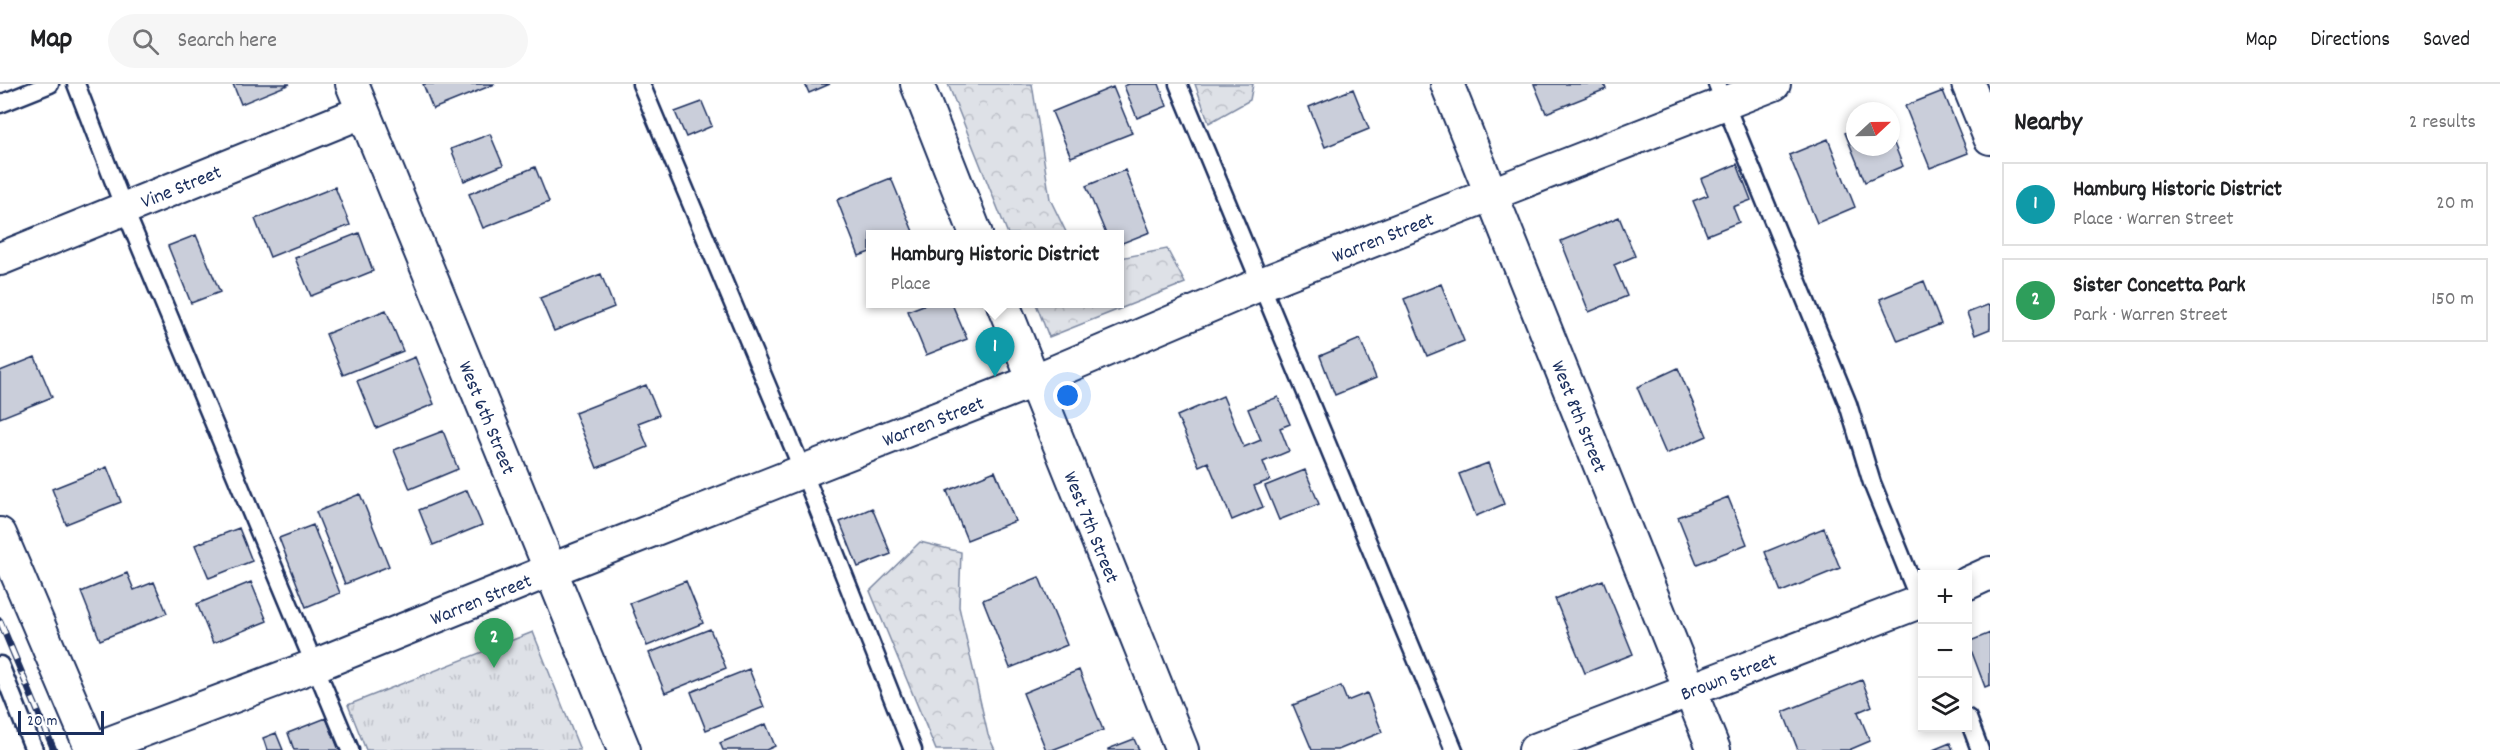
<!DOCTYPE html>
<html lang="en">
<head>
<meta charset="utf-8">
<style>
  :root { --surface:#fff; --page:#f6f6f6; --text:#202124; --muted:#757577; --line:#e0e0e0; --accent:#1f6fb2 }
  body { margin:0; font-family:Dekko,sans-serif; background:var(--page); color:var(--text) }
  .controls { position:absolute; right:18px; bottom:18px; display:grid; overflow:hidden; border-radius:0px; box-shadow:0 3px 9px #0003 }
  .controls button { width:54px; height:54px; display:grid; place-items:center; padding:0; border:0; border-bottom:2px solid var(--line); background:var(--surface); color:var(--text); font:30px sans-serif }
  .compass { position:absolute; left:1846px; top:18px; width:54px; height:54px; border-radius:50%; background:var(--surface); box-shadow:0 3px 9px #0003; rotate:68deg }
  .scale { position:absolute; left:18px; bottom:15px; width:86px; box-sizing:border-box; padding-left:6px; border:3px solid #1b2f5e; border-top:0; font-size:16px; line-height:21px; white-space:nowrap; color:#1b2f5e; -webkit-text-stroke:4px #fff; paint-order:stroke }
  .you { position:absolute; left:1068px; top:312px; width:21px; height:21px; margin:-15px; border:4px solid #fff; border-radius:50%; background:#1a73e8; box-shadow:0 0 0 9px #1a73e833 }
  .badge { display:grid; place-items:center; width:39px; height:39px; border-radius:50%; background:var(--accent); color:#fff; font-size:20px; font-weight:700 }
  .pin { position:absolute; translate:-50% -50px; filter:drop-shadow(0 2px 3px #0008) }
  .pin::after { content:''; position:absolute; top:32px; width:21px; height:18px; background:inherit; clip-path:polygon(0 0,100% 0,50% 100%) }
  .popup { position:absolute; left:866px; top:146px; width:258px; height:78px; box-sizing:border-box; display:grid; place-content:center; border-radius:0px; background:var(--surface); filter:drop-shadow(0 2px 4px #0005); font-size:20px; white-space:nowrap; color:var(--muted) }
  .popup b { font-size:22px; color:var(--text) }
  .popup::after { content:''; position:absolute; left:50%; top:100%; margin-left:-12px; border:12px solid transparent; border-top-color:var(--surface) }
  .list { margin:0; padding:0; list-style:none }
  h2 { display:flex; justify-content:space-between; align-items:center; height:78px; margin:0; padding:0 24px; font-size:26px }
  h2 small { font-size:20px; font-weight:400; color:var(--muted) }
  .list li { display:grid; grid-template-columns:39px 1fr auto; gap:18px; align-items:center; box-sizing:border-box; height:84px; margin:0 12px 12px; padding:0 12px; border:2px solid var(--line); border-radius:0px }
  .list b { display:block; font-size:22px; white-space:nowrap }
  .list p { margin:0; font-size:20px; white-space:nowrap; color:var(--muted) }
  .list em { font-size:20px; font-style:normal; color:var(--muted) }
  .icon { flex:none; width:33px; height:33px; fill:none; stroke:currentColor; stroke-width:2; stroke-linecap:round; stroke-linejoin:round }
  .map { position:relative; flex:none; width:1990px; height:666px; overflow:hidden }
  header { display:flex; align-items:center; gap:36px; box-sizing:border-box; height:84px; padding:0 30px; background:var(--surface); border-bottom:2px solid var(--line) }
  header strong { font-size:28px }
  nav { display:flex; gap:33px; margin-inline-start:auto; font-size:21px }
  .search { width:420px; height:54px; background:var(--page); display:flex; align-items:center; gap:15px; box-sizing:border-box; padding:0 21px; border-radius:33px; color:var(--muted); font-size:22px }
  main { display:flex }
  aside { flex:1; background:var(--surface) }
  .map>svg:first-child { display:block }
  .forest { fill:url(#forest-crowns); stroke:#7c88a2; stroke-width:1.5 }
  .park { fill:url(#park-tufts); stroke:#7c88a2; stroke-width:1.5 }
  .building { fill:#caceda; stroke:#1b2f5e; stroke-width:1.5 }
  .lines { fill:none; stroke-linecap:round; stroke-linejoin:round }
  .lane-casing { stroke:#1b2f5e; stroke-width:21 }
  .street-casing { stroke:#1b2f5e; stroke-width:36 }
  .lane { stroke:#fff; stroke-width:16 }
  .street { stroke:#fff; stroke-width:32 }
  .rail-casing { stroke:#1b2f5e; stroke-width:7 }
  .rail { stroke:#fff; stroke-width:4.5; stroke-dasharray:14; stroke-linecap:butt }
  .labels { text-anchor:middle; stroke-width:6; stroke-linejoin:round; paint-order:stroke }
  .street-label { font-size:20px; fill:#1b2f5e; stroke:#fff }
</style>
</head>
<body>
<header>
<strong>Map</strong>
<div class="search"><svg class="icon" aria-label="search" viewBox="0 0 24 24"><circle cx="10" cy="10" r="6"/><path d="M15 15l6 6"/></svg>Search here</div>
<nav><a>Map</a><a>Directions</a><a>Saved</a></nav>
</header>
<main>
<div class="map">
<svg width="1990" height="666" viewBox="0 0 1990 666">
  <defs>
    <pattern id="forest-crowns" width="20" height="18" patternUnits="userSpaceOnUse" patternTransform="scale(1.5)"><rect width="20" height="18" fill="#dee1e7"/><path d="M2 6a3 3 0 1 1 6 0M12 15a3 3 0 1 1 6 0" fill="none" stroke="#bec1c9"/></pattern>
    <pattern id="park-tufts" width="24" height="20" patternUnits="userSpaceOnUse" patternTransform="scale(1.5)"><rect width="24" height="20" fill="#dee1e7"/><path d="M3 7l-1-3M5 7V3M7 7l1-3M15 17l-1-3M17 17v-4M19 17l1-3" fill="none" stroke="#bec1c9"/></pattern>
  </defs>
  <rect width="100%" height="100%" fill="#fff"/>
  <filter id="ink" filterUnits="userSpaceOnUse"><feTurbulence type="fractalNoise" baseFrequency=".0167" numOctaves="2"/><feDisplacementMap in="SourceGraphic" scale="12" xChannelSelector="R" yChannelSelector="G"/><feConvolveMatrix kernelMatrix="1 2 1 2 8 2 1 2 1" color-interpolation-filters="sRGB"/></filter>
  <g filter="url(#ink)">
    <path class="forest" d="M948,0H1032L1050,115L1067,150H1008Z
      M1195,0H1253L1250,16L1209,39Z
      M1167,165L1185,199L1049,253L1036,220H1120V174Z
      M920,458L961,468L959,523L988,651L995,666H936L870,507Z"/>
    <path class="park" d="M533,548L580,666H366L348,621Z"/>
    <path class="building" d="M233,0H290L241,20Z
      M423,0H495L433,25Z
      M805,0H830L809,9Z
      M1129,0H1159L1167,22L1137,34L1124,2Z
      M1534,0H1604L1606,5L1546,29Z
      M1113,3L1132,49L1071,73L1052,28Z
      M1353,5L1369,45L1325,63L1309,23Z
      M1943,7L1968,69L1930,84L1905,22Z
      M702,18L712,42L686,53L675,28Z
      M1855,45V63H1891V52L1903,82L1865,98L1845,49Z
      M490,50L503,81L464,97L451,65Z
      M1828,55L1855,123L1817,139L1789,71Z
      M1737,80L1751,116L1733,123L1739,138L1707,151L1693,117L1708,111L1701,95Z
      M535,83L549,118L483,144L469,110Z
      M1125,86L1150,148L1120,160V150H1106L1086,102Z
      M891,94L914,150H870V168L859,172L837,116Z
      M335,103L350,141L270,173L255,135Z
      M1619,133L1635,172L1614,181L1627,212L1589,228L1561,157Z
      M359,149L373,187L311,212L295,174Z
      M196,151L220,208L191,219L168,162Z
      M601,190L614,223L554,247L540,214Z
      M1924,197L1941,240L1898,257L1880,215Z
      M1441,200L1464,257L1427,272L1404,215Z
      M926,220H952L967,255L926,271L908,227Z
      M1990,220V245L1975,251L1967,229Z
      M386,226L403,267L343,291L326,250Z
      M1360,255L1376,294L1335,311L1320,272Z
      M35,273L52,313L0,334V287Z
      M415,273L434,320L376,344L357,297Z
      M1678,284L1707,352L1666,370L1637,303Z
      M646,301L659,331L638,339L648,363L597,384L575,329Z
      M1223,312L1244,363L1261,356L1248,325L1278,313L1290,340L1280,344L1289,367L1263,378L1270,396L1254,402L1263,423L1232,436L1208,378L1199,382L1177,332Z
      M443,347L458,385L410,405L394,366Z
      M1488,379L1504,420L1476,432L1459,390Z
      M107,383L121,418L66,440L52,405Z
      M1305,386L1319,420L1279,436L1265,402Z
      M995,387L1015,437L967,456L947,407Z
      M467,406L482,441L433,461L419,426Z
      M360,410L389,482L345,500L316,428Z
      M1728,413L1747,460L1697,480L1678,433Z
      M872,424L891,470L858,483L840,438Z
      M313,441L340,509L306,523L279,454Z
      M239,444L252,477L209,494L195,461Z
      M1824,444L1840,484L1781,508L1765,468Z
      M127,489L134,506L154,498L167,529L100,556L81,508Z
      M1039,493L1067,561L1010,584L983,516Z
      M1603,496L1633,570L1585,589L1555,515Z
      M686,497L703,539L647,562L630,519Z
      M251,498L267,537L213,559L197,520Z
      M710,545L726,584L665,609L649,569Z
      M1990,549V601L1985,603L1968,558Z
      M749,585L764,623L706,646L691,608Z
      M1079,586L1103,646L1052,666H1046L1023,609Z
      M1862,596L1872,622L1858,628L1870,657L1849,666H1798L1783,628Z
      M1341,602L1347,617L1367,609L1382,648L1338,666H1312L1293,621Z
      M326,634L339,666H294L288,649Z
      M766,640L775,662L766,666H723L720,659Z
      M276,649L283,666H267L263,654Z
      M1134,655L1139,666H1108V665Z
      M1950,659L1953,666H1933Z"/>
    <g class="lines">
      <defs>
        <path id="lane" d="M76,0L124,124L350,666
          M641,0L803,387L913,666
          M1178,0L1454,666
          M1717,0L1848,320L1872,399L1922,523
          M0,20L50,0
          M0,581L34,666
          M1968,634L1980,666"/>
        <g id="street">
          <path id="s1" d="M352,0L624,666"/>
          <path d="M917,0L976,150"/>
          <path id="s2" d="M1447,0L1714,666"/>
          <path d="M1968,0L1990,54"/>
          <path id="s3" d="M0,175L362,28"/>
          <path id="s4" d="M1003,220L1182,666"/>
          <path d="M0,450L92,666"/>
          <path d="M1968,499L1990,489"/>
          <path id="s5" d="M91,666L316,581L551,486L1033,297L1261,200L1774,0"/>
          <path id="s6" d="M1535,666L1922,517"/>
        </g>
      </defs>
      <use href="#lane" class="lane-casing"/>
      <use href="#street" class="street-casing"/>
      <use href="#lane" class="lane"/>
      <use href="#street" class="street"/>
      <defs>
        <path id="rail" d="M0,537L54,666"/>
      </defs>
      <use href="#rail" class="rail-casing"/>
      <use href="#rail" class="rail"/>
    </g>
  </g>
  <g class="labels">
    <g class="street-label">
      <text dy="7" stroke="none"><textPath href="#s3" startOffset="195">Vine Street</textPath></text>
      <text dy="7" stroke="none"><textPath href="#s5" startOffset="1390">Warren Street</textPath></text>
      <text dy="7" stroke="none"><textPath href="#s1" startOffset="360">West 6th Street</textPath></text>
      <text dy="7" stroke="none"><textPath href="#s2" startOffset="358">West 8th Street</textPath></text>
      <text dy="7" stroke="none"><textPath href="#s5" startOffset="904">Warren Street</textPath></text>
      <text dy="7" stroke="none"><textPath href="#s4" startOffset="240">West 7th Street</textPath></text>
      <text dy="7" stroke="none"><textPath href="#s5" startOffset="418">Warren Street</textPath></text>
      <text dy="7" stroke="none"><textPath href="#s6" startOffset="207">Brown Street</textPath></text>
    </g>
  </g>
</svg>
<div class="controls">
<button>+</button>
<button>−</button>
<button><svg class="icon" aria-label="layers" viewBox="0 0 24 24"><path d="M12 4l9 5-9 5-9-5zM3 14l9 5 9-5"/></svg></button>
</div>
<svg class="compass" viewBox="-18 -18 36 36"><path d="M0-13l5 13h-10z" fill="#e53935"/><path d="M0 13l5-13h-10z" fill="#757577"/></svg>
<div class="scale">20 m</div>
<div class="you"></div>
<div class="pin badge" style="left:995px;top:293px;background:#0f9aa8">1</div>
<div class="popup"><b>Hamburg Historic District</b>Place</div>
<div class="pin badge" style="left:494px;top:584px;background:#2e9e5b">2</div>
</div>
<aside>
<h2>Nearby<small>2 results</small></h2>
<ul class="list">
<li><span class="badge" style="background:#0f9aa8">1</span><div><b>Hamburg Historic District</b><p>Place · Warren Street</p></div><em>20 m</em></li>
<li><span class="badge" style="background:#2e9e5b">2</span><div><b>Sister Concetta Park</b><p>Park · Warren Street</p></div><em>150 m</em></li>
</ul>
</aside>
</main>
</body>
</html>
